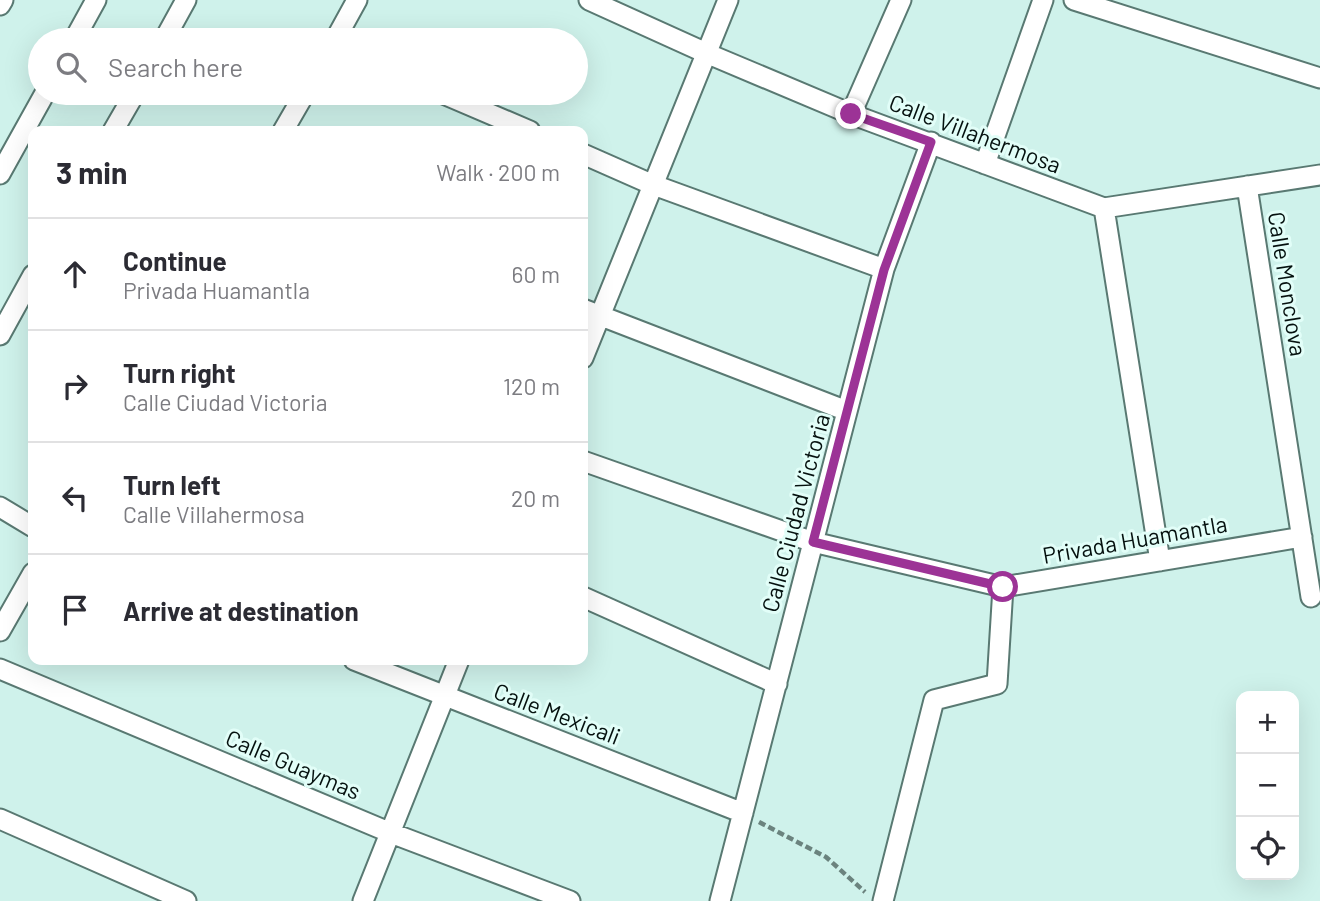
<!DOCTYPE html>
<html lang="en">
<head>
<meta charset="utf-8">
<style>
  :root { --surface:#fff; --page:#f2f2f3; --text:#2b2b33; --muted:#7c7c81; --line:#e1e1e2 }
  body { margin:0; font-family:Barlow,sans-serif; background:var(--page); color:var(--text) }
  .controls { position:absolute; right:21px; bottom:21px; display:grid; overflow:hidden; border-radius:14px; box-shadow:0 7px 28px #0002 }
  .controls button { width:63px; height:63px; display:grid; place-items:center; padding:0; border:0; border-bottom:2px solid var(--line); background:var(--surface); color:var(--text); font:35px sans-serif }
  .stop { position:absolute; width:21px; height:21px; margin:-16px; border:5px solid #9c3396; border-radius:50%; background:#fff }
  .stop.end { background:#9c3396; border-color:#fff; box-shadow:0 2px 7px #0008 }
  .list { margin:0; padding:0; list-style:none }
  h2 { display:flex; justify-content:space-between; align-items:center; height:91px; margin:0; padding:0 28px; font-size:30px }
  h2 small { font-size:23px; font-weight:400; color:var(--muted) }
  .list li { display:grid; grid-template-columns:46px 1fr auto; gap:21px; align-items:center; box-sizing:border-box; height:112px; padding:0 28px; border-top:2px solid var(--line) }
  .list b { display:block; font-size:26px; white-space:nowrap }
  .list p { margin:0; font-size:23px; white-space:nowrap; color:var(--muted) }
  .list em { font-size:23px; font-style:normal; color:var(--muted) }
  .icon { flex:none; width:38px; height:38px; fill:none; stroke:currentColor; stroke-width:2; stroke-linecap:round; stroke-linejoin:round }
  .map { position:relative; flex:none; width:1320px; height:901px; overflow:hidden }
  .search { position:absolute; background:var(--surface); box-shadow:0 7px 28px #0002; left:28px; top:28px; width:560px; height:77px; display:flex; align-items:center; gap:18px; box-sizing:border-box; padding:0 24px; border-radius:38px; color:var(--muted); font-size:26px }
  .panel { position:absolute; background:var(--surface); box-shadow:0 7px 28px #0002; left:28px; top:126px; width:560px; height:539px; border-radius:14px }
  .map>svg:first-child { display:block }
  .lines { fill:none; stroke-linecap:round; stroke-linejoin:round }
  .street-casing { stroke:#597972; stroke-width:23 }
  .path { stroke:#6b837e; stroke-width:4.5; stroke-dasharray:7 3.5; stroke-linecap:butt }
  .street { stroke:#fff; stroke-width:19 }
  .route { stroke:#9c3396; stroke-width:9 }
  .labels { text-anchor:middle; stroke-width:6; stroke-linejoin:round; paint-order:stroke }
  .street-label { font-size:23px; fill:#05110f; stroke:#e2fef8 }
</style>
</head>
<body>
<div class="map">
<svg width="1320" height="901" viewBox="0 0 1320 901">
  <rect width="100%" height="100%" fill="#cff2eb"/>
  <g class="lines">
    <defs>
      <path id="street" d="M589,0L706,53L851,114L1104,208L1320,175
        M1074,0L1320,78
        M0,5L3,0
        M74,40L96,0
        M164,40L186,0
        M335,40L357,0
        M441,93L530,131
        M851,114L901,0
        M113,131L135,93
        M283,131L305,93
        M583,154L651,184L884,269
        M985,164L1043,0
        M0,174L45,93
        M1247,186L1311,597
        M1104,208L1160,561
        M583,309L847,411
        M0,335L33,275
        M583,358L728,0
        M583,461L813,542L1003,587L1302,537
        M0,507L33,527
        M583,597L777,684
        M0,631L33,573
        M354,660L743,813
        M0,669L391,833L570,901
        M0,819L186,901
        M363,901L459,660
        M720,901L884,269L931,142
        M883,901L934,700L997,684L1003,587"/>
    </defs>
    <use href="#street" class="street-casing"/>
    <path class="path" d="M759,822L826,857L865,892"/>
    <use href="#street" class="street"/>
  </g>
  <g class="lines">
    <path class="route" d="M851,114L931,142L884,270L813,542L1003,587"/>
  </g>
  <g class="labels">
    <g class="street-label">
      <text transform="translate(975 134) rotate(21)" y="8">Calle Villahermosa</text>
      <text transform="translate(1287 284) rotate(81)" y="8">Calle Monclova</text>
      <text transform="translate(796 513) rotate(-75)" y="8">Calle Ciudad Victoria</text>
      <text transform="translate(1135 540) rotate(-10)" y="8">Privada Huamantla</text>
      <text transform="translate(557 714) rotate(21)" y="8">Calle Mexicali</text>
      <text transform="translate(293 765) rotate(23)" y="8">Calle Guaymas</text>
    </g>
  </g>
</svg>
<div class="controls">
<button>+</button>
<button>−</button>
<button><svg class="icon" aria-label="locate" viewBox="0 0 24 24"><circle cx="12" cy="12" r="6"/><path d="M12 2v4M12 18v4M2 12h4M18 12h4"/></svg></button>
</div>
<div class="stop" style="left:1003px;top:587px"></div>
<div class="stop end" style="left:851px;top:114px"></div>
<div class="search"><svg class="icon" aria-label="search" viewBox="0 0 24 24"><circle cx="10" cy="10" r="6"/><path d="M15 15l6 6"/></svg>Search here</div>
<section class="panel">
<h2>3 min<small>Walk · 200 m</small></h2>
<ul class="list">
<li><svg class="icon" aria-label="ahead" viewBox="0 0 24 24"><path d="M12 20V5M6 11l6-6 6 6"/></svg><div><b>Continue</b><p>Privada Huamantla</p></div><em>60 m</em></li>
<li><svg class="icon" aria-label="right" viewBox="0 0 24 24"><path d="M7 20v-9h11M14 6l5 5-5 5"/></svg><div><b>Turn right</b><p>Calle Ciudad Victoria</p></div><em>120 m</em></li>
<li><svg class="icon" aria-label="left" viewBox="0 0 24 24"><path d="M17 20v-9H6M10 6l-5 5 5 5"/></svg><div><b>Turn left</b><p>Calle Villahermosa</p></div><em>20 m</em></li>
<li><svg class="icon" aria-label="arrive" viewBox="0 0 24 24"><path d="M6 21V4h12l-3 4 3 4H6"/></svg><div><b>Arrive at destination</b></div></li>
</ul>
</section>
</div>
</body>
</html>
